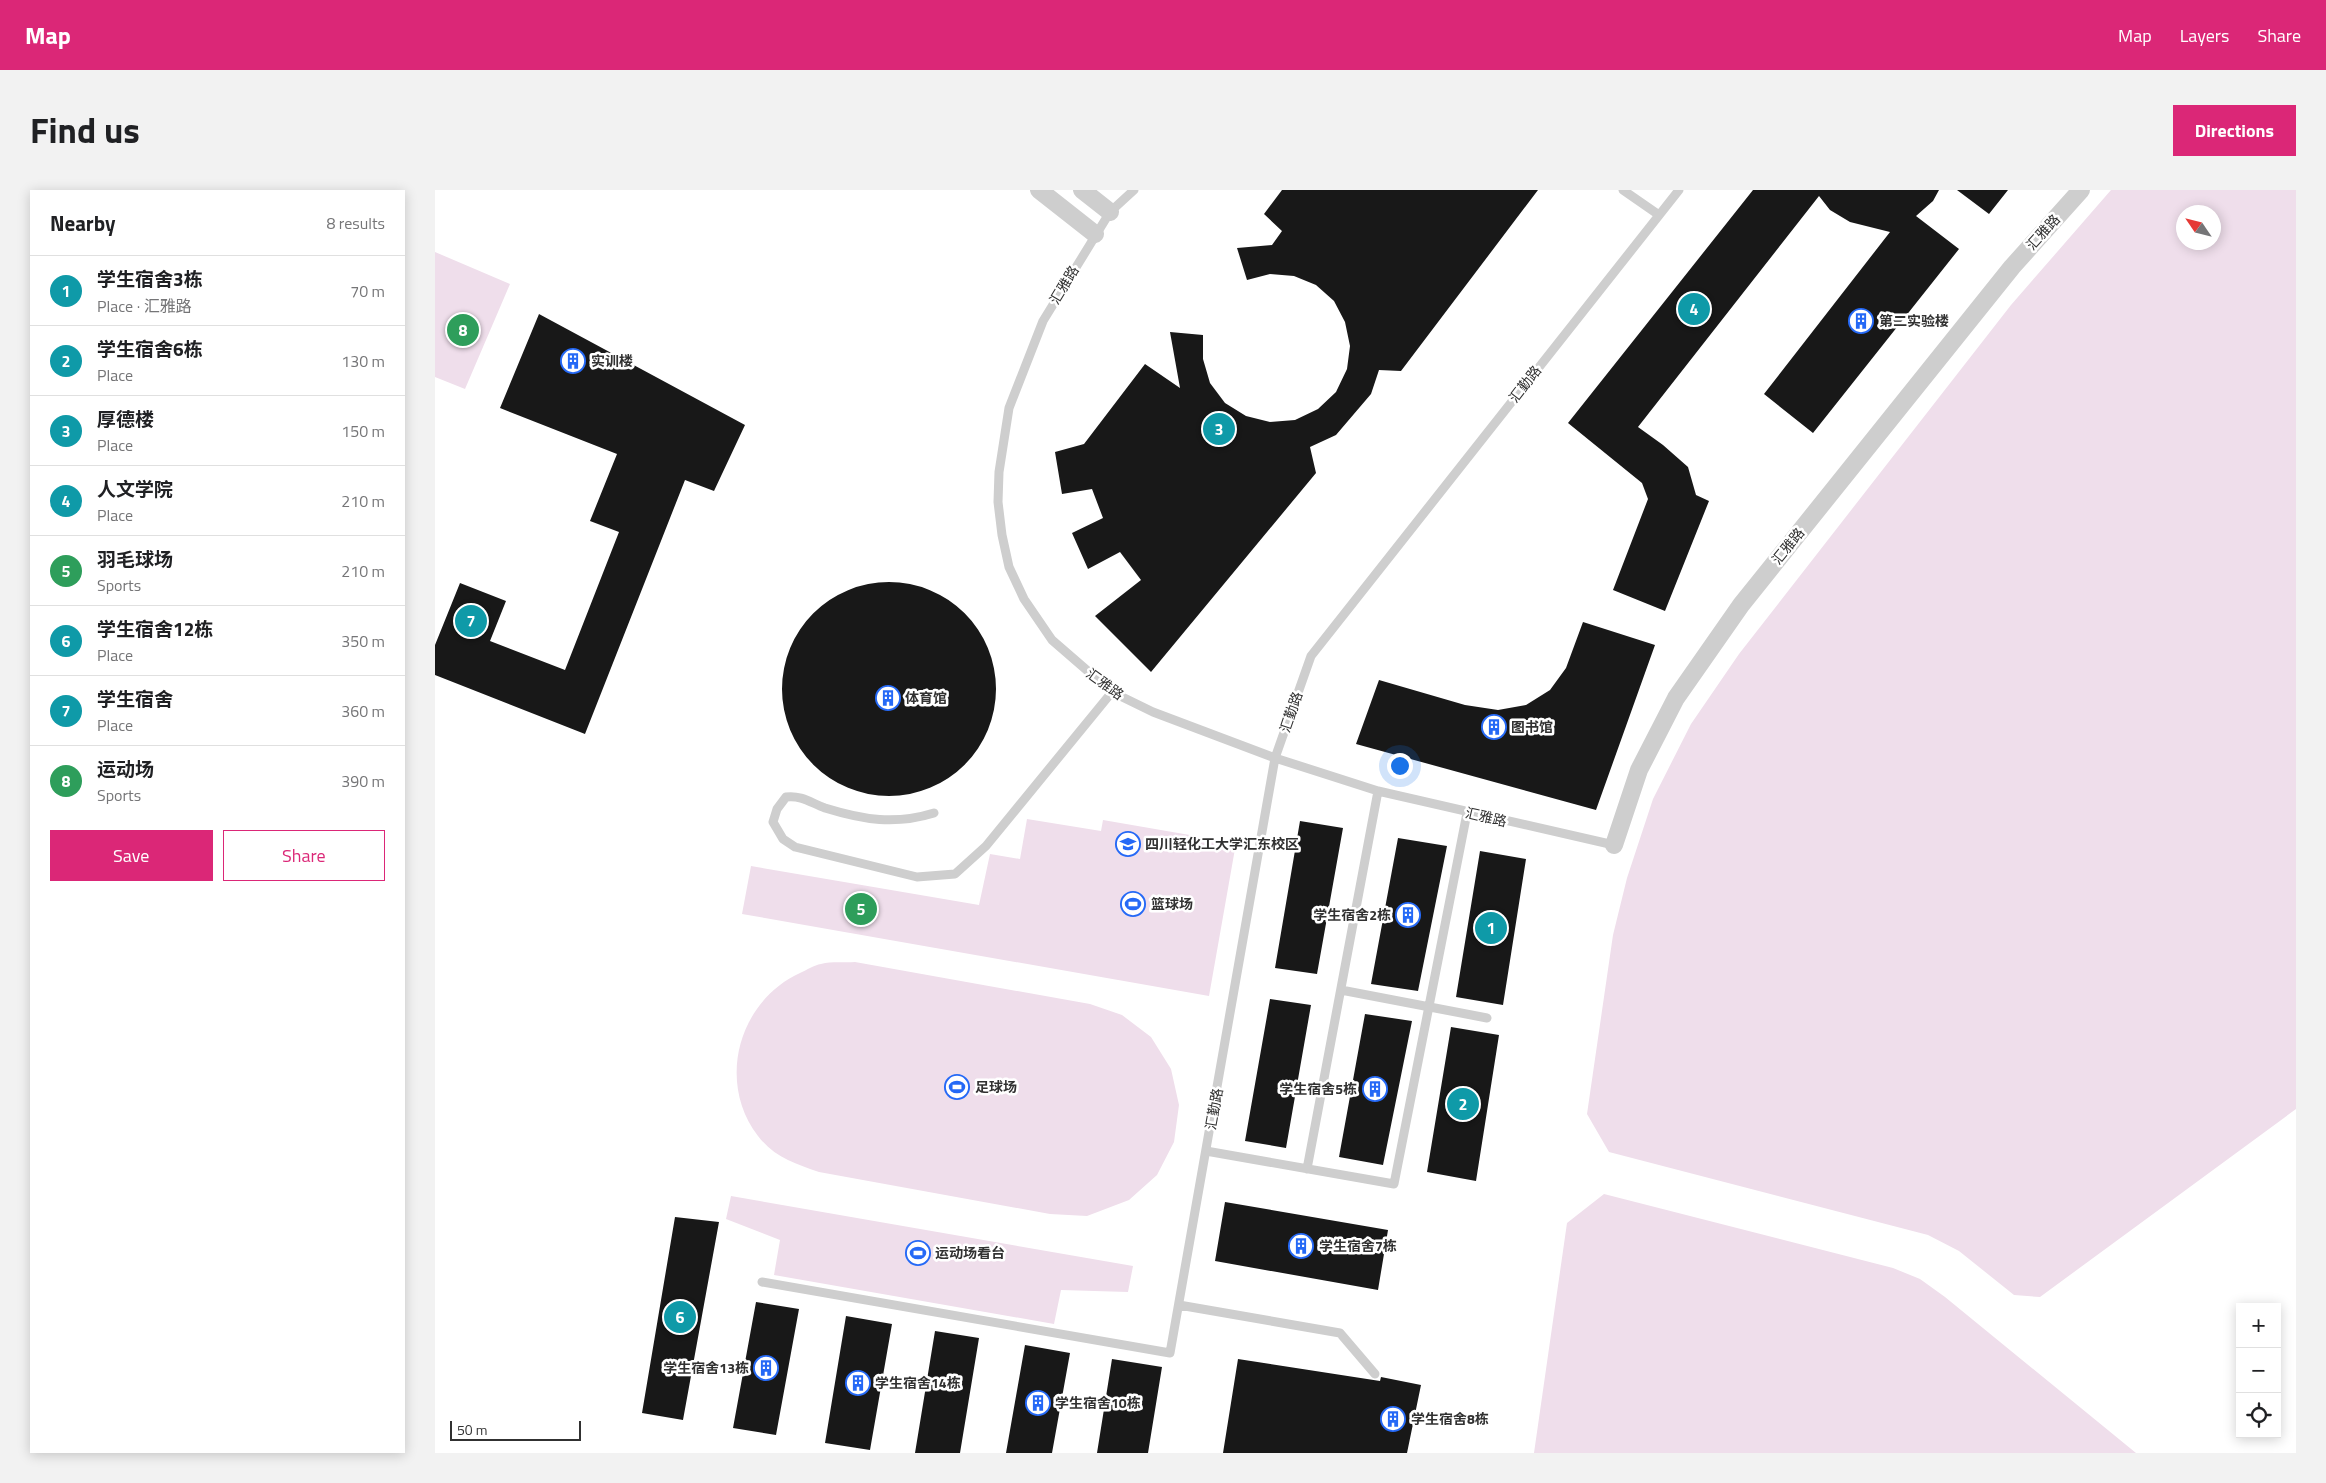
<!DOCTYPE html>
<html lang="en">
<head>
<meta charset="utf-8">
<style>
  :root { --surface:#fff; --page:#f2f2f2; --text:#202124; --muted:#757577; --line:#e0e0e0; --accent:#db2777 }
  body { margin:0; font-family:"Titillium Web","Noto Sans SC",sans-serif; background:var(--page); color:var(--text) }
  .controls { position:absolute; right:15px; bottom:15px; display:grid; overflow:hidden; border-radius:0px; box-shadow:0 2px 12px #0003 }
  .controls button { width:45px; height:45px; display:grid; place-items:center; padding:0; border:0; border-bottom:1px solid var(--line); background:var(--surface); color:var(--text); font:25px sans-serif }
  .compass { position:absolute; left:1741px; top:15px; width:45px; height:45px; border-radius:50%; background:var(--surface); box-shadow:0 2px 12px #0003; rotate:305deg }
  .scale { position:absolute; left:15px; bottom:12px; width:131px; box-sizing:border-box; padding-left:5px; border:2px solid #313131; border-top:0; font-size:14px; line-height:18px; white-space:nowrap; color:#313131; -webkit-text-stroke:4px #fff; paint-order:stroke }
  .you { position:absolute; left:964px; top:575px; width:18px; height:18px; margin:-12px; border:4px solid #fff; border-radius:50%; background:#1a73e8; box-shadow:0 0 0 8px #1a73e833 }
  .badge { display:grid; place-items:center; width:32px; height:32px; border-radius:50%; background:var(--accent); color:#fff; font-size:16px; font-weight:700 }
  .pin { position:absolute; translate:-50% -50%; border:2px solid #fff; box-shadow:0 1px 5px #0006 }
  .list { margin:0; padding:0; list-style:none }
  h2 { display:flex; justify-content:space-between; align-items:center; height:65px; margin:0; padding:0 20px; font-size:21px }
  h2 small { font-size:16px; font-weight:400; color:var(--muted) }
  .list li { display:grid; grid-template-columns:32px 1fr auto; gap:15px; align-items:center; box-sizing:border-box; height:70px; padding:0 20px; border-top:1px solid var(--line) }
  .list b { display:block; font-size:19px; white-space:nowrap }
  .list p { margin:0; font-size:16px; white-space:nowrap; color:var(--muted) }
  .list em { font-size:16px; font-style:normal; color:var(--muted) }
  .actions { display:flex; gap:10px; padding:15px 20px }
  .actions a { flex:1; padding:11px 0; border:1px solid var(--accent); border-radius:0px; text-align:center; font-size:18px; color:var(--accent) }
  .actions .main { background:var(--accent); color:#fff }
  .icon { flex:none; width:28px; height:28px; fill:none; stroke:currentColor; stroke-width:2; stroke-linecap:round; stroke-linejoin:round }
  .map { position:relative; flex:none; width:1861px; height:1263px; overflow:hidden; border-radius:0px }
  header { display:flex; align-items:center; gap:30px; box-sizing:border-box; height:70px; padding:0 25px; background:var(--accent); color:#fff }
  header strong { font-size:24px }
  nav { display:flex; gap:28px; margin-inline-start:auto; font-size:18px }
  .intro { display:flex; align-items:center; justify-content:space-between; box-sizing:border-box; height:120px; padding:0 30px }
  h1 { margin:0; font-size:35px }
  .button { padding:12px 22px; border-radius:0px; background:var(--accent); color:#fff; font-size:18px; font-weight:700 }
  main { display:flex; gap:30px; padding:0 30px }
  aside { flex:1; background:var(--surface); border-radius:0px; box-shadow:0 2px 12px #0003 }
  .map>svg:first-child { display:block }
  .green { fill:#efdeeb; fill-rule:evenodd }
  .building { fill:#181818 }
  .lines { fill:none; stroke-linecap:round; stroke-linejoin:round }
  .service { stroke:#cecece; stroke-width:9 }
  .minor { stroke:#cecece; stroke-width:18 }
  .labels { text-anchor:middle; stroke-width:5; stroke-linejoin:round; paint-order:stroke }
  .street-label { font-size:14px; fill:#313131; stroke:#fff }
  .poi-label { font-size:14px; font-weight:bold; fill:#313131; stroke:#fff; text-anchor:start }
</style>
</head>
<body>
<header>
<strong>Map</strong>
<nav><a>Map</a><a>Layers</a><a>Share</a></nav>
</header>
<div class="intro"><h1>Find us</h1><a class="button">Directions</a></div>
<main>
<aside>
<h2>Nearby<small>8 results</small></h2>
<ul class="list">
<li><span class="badge" style="background:#0f9aa8">1</span><div><b>学生宿舍3栋</b><p>Place · 汇雅路</p></div><em>70 m</em></li>
<li><span class="badge" style="background:#0f9aa8">2</span><div><b>学生宿舍6栋</b><p>Place</p></div><em>130 m</em></li>
<li><span class="badge" style="background:#0f9aa8">3</span><div><b>厚德楼</b><p>Place</p></div><em>150 m</em></li>
<li><span class="badge" style="background:#0f9aa8">4</span><div><b>人文学院</b><p>Place</p></div><em>210 m</em></li>
<li><span class="badge" style="background:#2e9e5b">5</span><div><b>羽毛球场</b><p>Sports</p></div><em>210 m</em></li>
<li><span class="badge" style="background:#0f9aa8">6</span><div><b>学生宿舍12栋</b><p>Place</p></div><em>350 m</em></li>
<li><span class="badge" style="background:#0f9aa8">7</span><div><b>学生宿舍</b><p>Place</p></div><em>360 m</em></li>
<li><span class="badge" style="background:#2e9e5b">8</span><div><b>运动场</b><p>Sports</p></div><em>390 m</em></li>
</ul>
<div class="actions"><a class="main">Save</a><a>Share</a></div>
</aside>
<div class="map">
<svg width="1861" height="1263" viewBox="0 0 1861 1263">
  <rect width="100%" height="100%" fill="#fff"/>
  <path class="green" d="M1676,0H1861V919L1605,1107L1579,1105L1524,1061L1493,1045L1174,962L1152,924L1178,745L1192,688L1218,609L1256,534L1304,464L1576,115ZM1748,22H1778V52H1748Z
    M0,62L75,94L30,199L0,187Z
    M592,629L666,641L668,630L801,653L774,806L307,724L316,676L544,715L555,664L585,669Z
    M420,772L655,814L687,825L716,847L736,879L744,915L739,952L722,985L694,1010L652,1026L615,1024L384,982C360,974 339,967 323,946C281,891 304,811 365,783C372,780 379,775 386,774C397,771 410,773 420,772Z
    M1169,1004L1458,1078L1485,1089L1510,1107L1701,1263H1099L1132,1033Z
    M296,1006L698,1076L693,1102L626,1100L619,1134L339,1085L345,1050L291,1029Z"/>
  <path class="building" d="M847,0H1103L966,181L944,180L936,204L901,245L875,257L881,283L716,482L660,426L706,390L685,362L653,379L637,343L668,328L657,299L627,304L620,262L649,254L710,174L745,198L735,142L768,145V169L775,193L790,213L811,226L835,232L860,230L883,219L901,202L912,179L915,156L910,132L899,111L881,95L859,86L835,84L812,90L802,58L837,55L847,41L829,24Z
    M1318,0H1504L1498,11L1481,26L1524,59L1378,243L1329,204L1455,42L1415,32L1395,20L1384,6L1203,237L1228,255L1253,277L1261,305L1274,311L1230,421L1178,400L1213,309L1207,293L1133,233Z
    M1522,0H1573L1554,24Z
    M104,124L310,235L279,301L250,290L150,544L0,485V455L25,393L71,411L55,451L130,480L184,342L155,331L182,264L65,218Z
    M347 499a107 107 0 1 1 214 0a107 107 0 1 1-214 0Z
    M1148,432L1220,455L1161,620L921,554L944,490L1030,515L1063,520L1091,515L1115,500L1131,478Z
    M865,631L908,638L882,784L840,778Z
    M963,648L1012,656L983,801L936,794Z
    M1045,661L1091,669L1068,815L1021,807Z
    M835,809L876,815L851,958L810,951Z
    M930,824L977,831L948,975L904,967Z
    M1016,837L1064,845L1041,991L992,982Z
    M790,1012L953,1040L943,1100L780,1071Z
    M240,1027L284,1032L248,1230L207,1223Z
    M321,1112L364,1119L341,1245L298,1238Z
    M411,1126L457,1134L435,1260L390,1253Z
    M500,1141L544,1148L525,1263H480Z
    M590,1155L635,1163L617,1263H571Z
    M677,1169L727,1177L713,1263H662Z
    M803,1169L945,1191L946,1187L986,1195L972,1263H788Z"/>
  <g class="lines">
    <path class="service" d="M699,0L675,22L608,131L574,218L564,282L563,312L567,345L574,377L589,409L617,450L677,502L718,522L840,568L943,601L1179,655
      M1188,0L1224,25
      M499,623C460,635 429,630 390,618C376,613 367,605 351,607L342,619L338,632L348,649L360,657L482,687L520,684L551,656L677,502
      M906,800L1052,828
      M771,961L959,994L1032,623
      M872,979L943,601
      M327,1092L735,1163L840,568L876,466L1244,0
      M744,1115L905,1143L940,1184"/>
    <path class="minor" d="M604,0L660,44
      M647,0L675,22
      M1179,655L1204,580L1241,508L1306,415L1577,77L1646,0"/>
  </g>
  <defs>
    <symbol id="building-ring" viewBox="-11 -11 22 22"><circle r="9.5" fill="#fff" stroke="#2569f6" stroke-width="1.5"/><path d="M-4-6H4V6H1V3H-1V6H-4ZM-2.5-4.3h1.7v1.8h-1.7ZM.8-4.3h1.7v1.8H.8ZM-2.5-1h1.7V.8h-1.7ZM.8-1h1.7V.8H.8Z" fill="#2569f6"/></symbol>
    <symbol id="university-ring" viewBox="-11 -11 22 22"><circle r="9.5" fill="#fff" stroke="#2569f6" stroke-width="1.5"/><path d="M0-5L7-2L0 1L-7-2ZM-4 1L0 2.5L4 1V4Q0 6-4 4Z" fill="#2569f6"/></symbol>
    <symbol id="stadium-ring" viewBox="-11 -11 22 22"><circle r="9.5" fill="#fff" stroke="#2569f6" stroke-width="1.5"/><path d="M0-5a6.5 5 0 1 0 0 10a6.5 5 0 1 0 0-10ZM-3.5-1.8h7v3.6h-7Z" fill="#2569f6"/></symbol>
  </defs>
  <g fill-rule="evenodd">
    <use href="#building-ring" x="1412" y="117" width="28" height="28"/>
    <use href="#building-ring" x="124" y="157" width="28" height="28"/>
    <use href="#building-ring" x="439" y="494" width="28" height="28"/>
    <use href="#building-ring" x="1045" y="523" width="28" height="28"/>
    <use href="#university-ring" x="679" y="640" width="28" height="28"/>
    <use href="#stadium-ring" x="684" y="700" width="28" height="28"/>
    <use href="#building-ring" x="959" y="711" width="28" height="28"/>
    <use href="#stadium-ring" x="508" y="883" width="28" height="28"/>
    <use href="#building-ring" x="926" y="885" width="28" height="28"/>
    <use href="#building-ring" x="852" y="1042" width="28" height="28"/>
    <use href="#stadium-ring" x="469" y="1049" width="28" height="28"/>
    <use href="#building-ring" x="317" y="1164" width="28" height="28"/>
    <use href="#building-ring" x="409" y="1179" width="28" height="28"/>
    <use href="#building-ring" x="589" y="1199" width="28" height="28"/>
    <use href="#building-ring" x="944" y="1215" width="28" height="28"/>
  </g>
  <g class="labels">
    <g class="street-label">
      <text transform="translate(1608 42) rotate(-48)" y="5">汇雅路</text>
      <text transform="translate(629 95) rotate(-59)" y="5">汇雅路</text>
      <text transform="translate(1090 194) rotate(-52)" y="5">汇勤路</text>
      <text transform="translate(1353 356) rotate(-51)" y="5">汇雅路</text>
      <text transform="translate(670 494) rotate(36)" y="5">汇雅路</text>
      <text transform="translate(856 522) rotate(-71)" y="5">汇勤路</text>
      <text transform="translate(1051 627) rotate(13)" y="5">汇雅路</text>
      <text transform="translate(779 919) rotate(-80)" y="5">汇勤路</text>
    </g>
    <g class="poi-label">
      <text x="1444" y="136">第二实验楼</text>
      <text x="156" y="176">实训楼</text>
      <text x="470" y="513">体育馆</text>
      <text x="1076" y="542">图书馆</text>
      <text x="710" y="659">四川轻化工大学汇东校区</text>
      <text x="716" y="719">篮球场</text>
      <text x="956" y="730" text-anchor="end">学生宿舍2栋</text>
      <text x="540" y="902">足球场</text>
      <text x="922" y="904" text-anchor="end">学生宿舍5栋</text>
      <text x="884" y="1061">学生宿舍7栋</text>
      <text x="500" y="1068">运动场看台</text>
      <text x="314" y="1183" text-anchor="end">学生宿舍13栋</text>
      <text x="440" y="1198">学生宿舍14栋</text>
      <text x="620" y="1218">学生宿舍10栋</text>
      <text x="976" y="1234">学生宿舍8栋</text>
    </g>
  </g>
</svg>
<div class="controls">
<button>+</button>
<button>−</button>
<button><svg class="icon" aria-label="locate" viewBox="0 0 24 24"><circle cx="12" cy="12" r="6"/><path d="M12 2v4M12 18v4M2 12h4M18 12h4"/></svg></button>
</div>
<svg class="compass" viewBox="-18 -18 36 36"><path d="M0-13l5 13h-10z" fill="#e53935"/><path d="M0 13l5-13h-10z" fill="#757577"/></svg>
<div class="scale">50 m</div>
<div class="you"></div>
<div class="pin badge" style="left:1056px;top:738px;background:#0f9aa8">1</div>
<div class="pin badge" style="left:1028px;top:914px;background:#0f9aa8">2</div>
<div class="pin badge" style="left:784px;top:239px;background:#0f9aa8">3</div>
<div class="pin badge" style="left:1259px;top:119px;background:#0f9aa8">4</div>
<div class="pin badge" style="left:426px;top:719px;background:#2e9e5b">5</div>
<div class="pin badge" style="left:245px;top:1127px;background:#0f9aa8">6</div>
<div class="pin badge" style="left:36px;top:431px;background:#0f9aa8">7</div>
<div class="pin badge" style="left:28px;top:140px;background:#2e9e5b">8</div>
</div>
</main>
</body>
</html>
